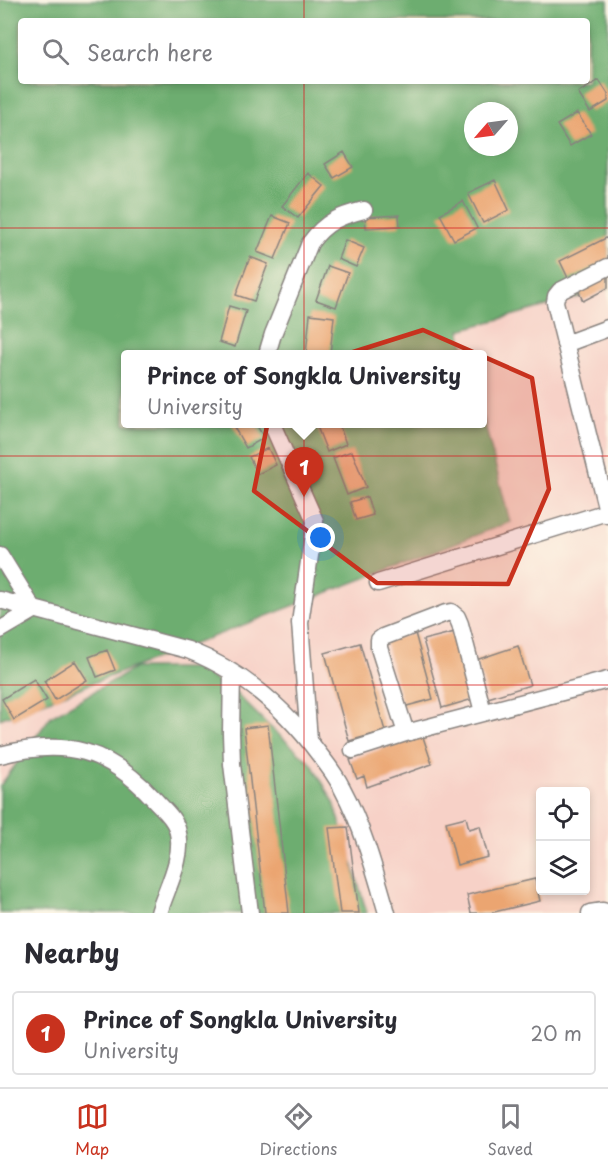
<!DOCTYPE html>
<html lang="en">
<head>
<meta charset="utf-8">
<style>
  :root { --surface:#fff; --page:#f7f7f7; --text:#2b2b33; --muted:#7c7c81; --line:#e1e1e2; --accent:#c8321e }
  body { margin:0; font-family:"Playpen Sans",sans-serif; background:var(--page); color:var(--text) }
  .controls { position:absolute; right:18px; bottom:18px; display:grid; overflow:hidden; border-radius:6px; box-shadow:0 3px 9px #0003 }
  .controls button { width:54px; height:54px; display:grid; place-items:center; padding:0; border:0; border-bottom:2px solid var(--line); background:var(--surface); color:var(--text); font:30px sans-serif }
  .compass { position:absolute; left:464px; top:102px; width:54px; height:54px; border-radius:50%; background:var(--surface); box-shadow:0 3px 9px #0003; rotate:242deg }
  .you { position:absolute; left:321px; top:538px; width:21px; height:21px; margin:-15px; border:4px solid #fff; border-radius:50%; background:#1a73e8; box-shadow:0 0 0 9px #1a73e833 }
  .badge { display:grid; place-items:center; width:39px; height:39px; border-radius:50%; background:var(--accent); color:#fff; font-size:20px; font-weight:700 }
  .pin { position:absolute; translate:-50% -50px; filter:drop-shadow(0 2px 3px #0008) }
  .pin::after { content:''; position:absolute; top:32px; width:21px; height:18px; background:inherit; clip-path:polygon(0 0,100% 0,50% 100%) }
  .popup { position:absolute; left:121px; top:350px; width:366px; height:78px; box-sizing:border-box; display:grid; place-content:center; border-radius:6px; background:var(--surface); filter:drop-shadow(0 2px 4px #0005); font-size:20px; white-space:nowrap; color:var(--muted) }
  .popup b { font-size:22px; color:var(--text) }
  .popup::after { content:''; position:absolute; left:50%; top:100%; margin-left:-12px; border:12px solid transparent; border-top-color:var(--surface) }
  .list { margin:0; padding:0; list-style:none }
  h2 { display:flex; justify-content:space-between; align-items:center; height:78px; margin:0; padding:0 24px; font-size:26px }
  h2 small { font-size:20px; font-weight:400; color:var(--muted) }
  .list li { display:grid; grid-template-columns:39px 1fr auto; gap:18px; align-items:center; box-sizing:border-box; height:84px; margin:0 12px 12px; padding:0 12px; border:2px solid var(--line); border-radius:6px }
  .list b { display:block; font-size:22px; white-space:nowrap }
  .list p { margin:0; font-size:20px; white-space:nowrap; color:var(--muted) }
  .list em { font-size:20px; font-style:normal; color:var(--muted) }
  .icon { flex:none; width:33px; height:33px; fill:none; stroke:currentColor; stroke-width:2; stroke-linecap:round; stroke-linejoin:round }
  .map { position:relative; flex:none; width:608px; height:913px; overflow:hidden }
  .search { position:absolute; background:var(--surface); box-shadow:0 3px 9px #0003; left:18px; right:18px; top:18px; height:66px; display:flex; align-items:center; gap:15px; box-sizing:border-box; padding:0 21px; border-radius:6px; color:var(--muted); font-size:22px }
  .sheet { height:174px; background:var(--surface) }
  nav { display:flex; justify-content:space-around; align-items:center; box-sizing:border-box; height:84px; border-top:2px solid var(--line); background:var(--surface); font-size:16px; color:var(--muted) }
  nav a { display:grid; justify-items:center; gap:3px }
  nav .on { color:var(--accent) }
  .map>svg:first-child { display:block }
  .built { fill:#f7d1c7; fill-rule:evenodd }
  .forest { fill:#6dad70; stroke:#486856; stroke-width:1.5; fill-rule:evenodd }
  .building { fill:#eba571 }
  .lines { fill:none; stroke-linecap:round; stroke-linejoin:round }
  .minor-casing { stroke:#88827e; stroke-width:19 }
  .minor { stroke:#fff; stroke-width:16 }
  .marked { fill:#c8321e; fill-opacity:0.2; stroke:#c8321e; stroke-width:4.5; stroke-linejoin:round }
  .grid { fill:none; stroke:#d62828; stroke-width:1.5; stroke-opacity:0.55 }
</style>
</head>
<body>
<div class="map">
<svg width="608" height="913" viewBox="0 0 608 913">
  <rect width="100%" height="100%" fill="#fcf5e5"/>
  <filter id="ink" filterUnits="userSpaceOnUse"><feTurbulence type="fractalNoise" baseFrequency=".0167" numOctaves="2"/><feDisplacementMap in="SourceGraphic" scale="12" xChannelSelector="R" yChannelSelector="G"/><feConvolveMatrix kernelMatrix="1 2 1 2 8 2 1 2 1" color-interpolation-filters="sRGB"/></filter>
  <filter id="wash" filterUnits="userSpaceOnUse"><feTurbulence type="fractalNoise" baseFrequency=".008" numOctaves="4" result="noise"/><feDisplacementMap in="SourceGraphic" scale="24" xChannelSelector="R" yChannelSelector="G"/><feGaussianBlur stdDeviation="1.35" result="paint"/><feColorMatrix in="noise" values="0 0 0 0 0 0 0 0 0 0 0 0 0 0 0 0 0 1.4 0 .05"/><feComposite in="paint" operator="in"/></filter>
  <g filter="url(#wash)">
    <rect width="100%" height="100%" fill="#ede2c1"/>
    <path class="built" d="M66,0H608V913H0V203L587,81V21ZM473,111H509V147H473ZM125,354H482V424H125ZM540,792H586V890H540Z"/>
    <path class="forest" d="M0,0H608V289L460,330L466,354H125V424H482L483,417L510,522L0,719ZM21,21H587V81H21ZM473,111H509V147H473Z
      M135,668H197L238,695L268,725L311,763L334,802L367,913H0V786L51,716Z"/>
    <g id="blocks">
      <path class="building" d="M599,80L608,94V101L590,112L578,93Z
        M577,113L591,134L570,146L557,125Z
        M344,152L353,167L334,178L325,164Z
        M308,173L324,186L298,218L282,206Z
        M495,180L509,210L483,223L468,193Z
        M463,201L477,228L454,240L440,214Z
        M399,215L400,226L366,228L365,217Z
        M272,216L290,223L275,259L257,252Z
        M608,237V260L569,280L560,261Z
        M345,240L364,248L356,267L338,259Z
        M250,257L268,264L254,301L236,295Z
        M328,266L348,273L336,307L316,300Z
        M608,272V288L583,301L577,288Z
        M229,306L246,311L235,347L219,342Z
        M310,314L334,317L330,354H306Z
        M232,424H256L264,438L246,448Z
        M316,424H339L346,444L327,452Z
        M268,448L276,465L258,474L249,457Z
        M352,451L366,487L347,495L333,458Z
        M367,497L373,515L356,520L350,502Z
        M455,632L473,699L442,708L423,640Z
        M415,633L433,699L403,707L385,641Z
        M360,643L385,731L349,741L325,653Z
        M518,646L530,685L488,698L476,660Z
        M107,650L115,670L97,677L89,657Z
        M75,661L87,680L55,700L44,681Z
        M34,679L47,700L14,720L2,699Z
        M268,725L289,913H265L244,728Z
        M422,734L432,764L367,787L364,776L357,779L350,760Z
        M466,817L469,829L480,826L488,857L457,865L446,822Z
        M348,827L359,913H340L329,828Z
        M535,879L540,901L490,913H471L467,895Z"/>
    </g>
  </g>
  <g filter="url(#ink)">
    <use href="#blocks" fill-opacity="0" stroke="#88827e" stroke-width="1.5"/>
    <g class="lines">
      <defs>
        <path id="minor" d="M608,267L560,291L556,296L555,302L608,515
          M565,344L608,328
          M267,354L273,334L310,243C326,221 340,216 364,210
          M272,424L315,521L300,623L309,740
          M0,555L34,610L0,630
          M378,583L607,512
          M0,600L188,650C241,671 285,708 319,754C327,764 336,776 342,788C363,827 375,871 387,913
          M232,672L231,733L232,764L250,913
          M406,733L379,648V640L383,637L446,613L451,612L457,617L460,624L483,712
          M353,750L406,733L608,680
          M0,755C66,738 108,749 154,799C163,809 176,819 178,833C184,858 166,889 159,913
          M590,913L603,911L608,913"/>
      </defs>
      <use href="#minor" class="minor-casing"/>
      <use href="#minor" class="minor"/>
    </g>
  </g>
  <path class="marked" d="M423,330L532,378L549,489L508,584L377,583L254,491L277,376Z"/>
  <path class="grid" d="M304,0V21M304,81V913M0,228H608M0,456H608M0,685H608"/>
</svg>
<div class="controls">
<button><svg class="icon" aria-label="locate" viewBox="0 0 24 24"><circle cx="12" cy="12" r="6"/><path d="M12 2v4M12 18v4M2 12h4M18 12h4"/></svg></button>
<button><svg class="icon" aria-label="layers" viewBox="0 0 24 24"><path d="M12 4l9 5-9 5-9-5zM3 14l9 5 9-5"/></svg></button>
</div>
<svg class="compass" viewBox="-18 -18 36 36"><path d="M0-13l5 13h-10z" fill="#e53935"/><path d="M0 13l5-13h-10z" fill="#7c7c81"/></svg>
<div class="you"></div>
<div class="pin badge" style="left:304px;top:497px">1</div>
<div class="popup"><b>Prince of Songkla University</b>University</div>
<div class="search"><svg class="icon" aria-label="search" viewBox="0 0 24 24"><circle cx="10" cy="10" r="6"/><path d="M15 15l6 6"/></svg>Search here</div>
</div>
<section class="sheet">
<h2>Nearby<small></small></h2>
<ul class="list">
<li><span class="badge">1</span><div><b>Prince of Songkla University</b><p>University</p></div><em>20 m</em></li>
</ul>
</section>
<nav>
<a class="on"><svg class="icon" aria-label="map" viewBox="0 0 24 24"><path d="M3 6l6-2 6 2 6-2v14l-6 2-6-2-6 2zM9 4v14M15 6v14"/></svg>Map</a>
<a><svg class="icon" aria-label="directions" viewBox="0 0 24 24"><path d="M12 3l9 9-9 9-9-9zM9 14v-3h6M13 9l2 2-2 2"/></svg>Directions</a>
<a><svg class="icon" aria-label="saved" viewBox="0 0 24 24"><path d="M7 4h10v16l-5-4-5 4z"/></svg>Saved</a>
</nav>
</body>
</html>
